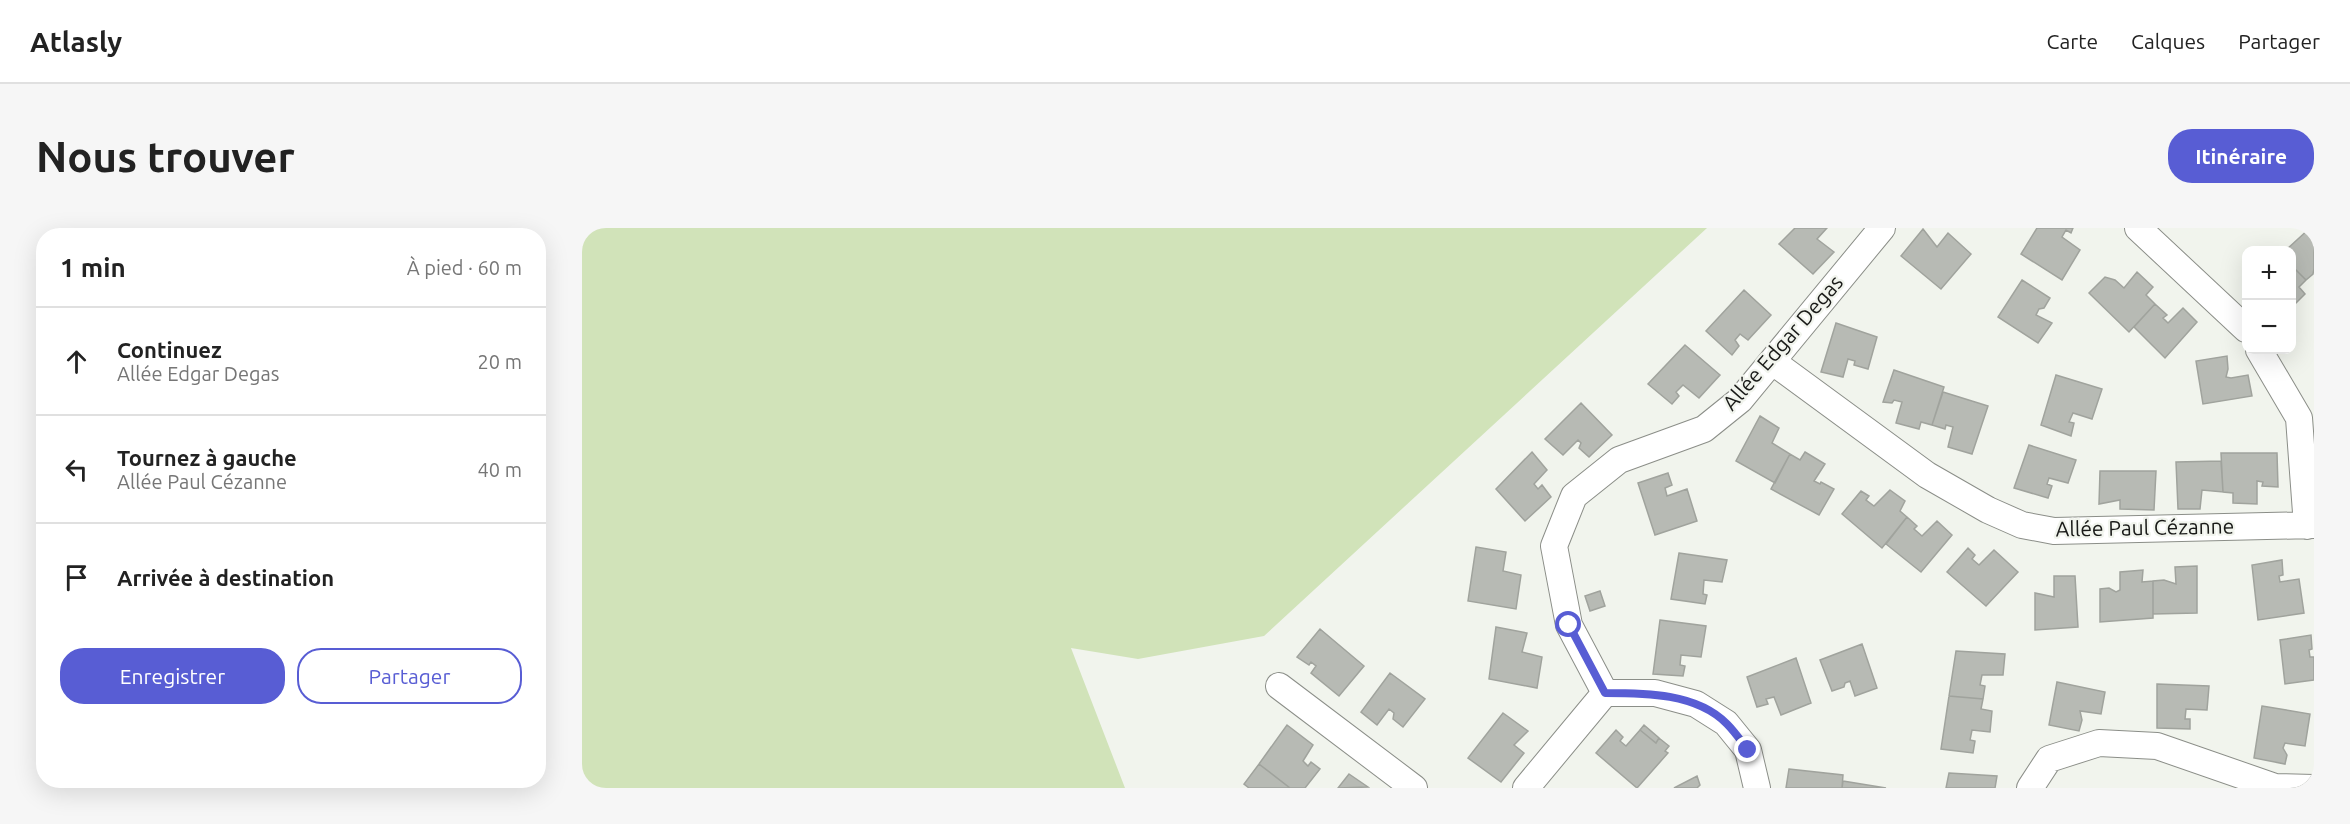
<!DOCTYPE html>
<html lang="fr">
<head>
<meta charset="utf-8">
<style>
  :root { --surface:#fff; --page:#f6f6f6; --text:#222; --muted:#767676; --line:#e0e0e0; --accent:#585dd4 }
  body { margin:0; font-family:Ubuntu,sans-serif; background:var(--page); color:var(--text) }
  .controls { position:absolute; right:18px; top:18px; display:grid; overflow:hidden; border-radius:12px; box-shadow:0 6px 24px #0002 }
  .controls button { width:54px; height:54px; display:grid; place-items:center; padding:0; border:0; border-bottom:2px solid var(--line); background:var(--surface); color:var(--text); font:30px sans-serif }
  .stop { position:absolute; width:18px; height:18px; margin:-14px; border:4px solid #585dd4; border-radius:50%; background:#fff }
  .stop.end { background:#585dd4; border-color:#fff; box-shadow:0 2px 6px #0008 }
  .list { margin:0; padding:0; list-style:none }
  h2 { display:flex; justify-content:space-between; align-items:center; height:78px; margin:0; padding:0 24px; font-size:26px }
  h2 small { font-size:20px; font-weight:400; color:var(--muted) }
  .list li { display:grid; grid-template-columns:39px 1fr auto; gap:18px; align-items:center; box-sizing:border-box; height:108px; padding:0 24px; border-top:2px solid var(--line) }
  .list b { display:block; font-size:22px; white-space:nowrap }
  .list p { margin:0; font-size:20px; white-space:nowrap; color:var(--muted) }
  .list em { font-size:20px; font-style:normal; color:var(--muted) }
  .actions { display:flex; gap:12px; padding:18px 24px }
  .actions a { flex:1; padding:14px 0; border:2px solid var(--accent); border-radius:24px; text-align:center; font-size:21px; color:var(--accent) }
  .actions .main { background:var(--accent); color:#fff }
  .icon { flex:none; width:33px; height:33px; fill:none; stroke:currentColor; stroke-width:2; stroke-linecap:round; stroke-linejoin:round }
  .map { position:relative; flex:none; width:1732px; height:560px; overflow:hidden; border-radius:24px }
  header { display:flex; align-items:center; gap:36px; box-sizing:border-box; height:84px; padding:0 30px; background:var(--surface); border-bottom:2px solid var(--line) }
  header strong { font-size:28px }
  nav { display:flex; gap:33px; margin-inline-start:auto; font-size:21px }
  .intro { display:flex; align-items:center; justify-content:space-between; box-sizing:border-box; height:144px; padding:0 36px }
  h1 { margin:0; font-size:42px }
  .button { padding:15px 27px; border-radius:24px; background:var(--accent); color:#fff; font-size:21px; font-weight:700 }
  main { display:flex; gap:36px; padding:0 36px }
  aside { flex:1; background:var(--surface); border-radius:24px; box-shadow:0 6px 24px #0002 }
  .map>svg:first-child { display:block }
  .green { fill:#d1e3b9 }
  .building { fill:#b7bab4; stroke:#a0a39d; stroke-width:1.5 }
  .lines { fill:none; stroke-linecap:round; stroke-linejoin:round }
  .minor-casing { stroke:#8b8e88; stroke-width:28 }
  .minor { stroke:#fff; stroke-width:26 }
  .route { stroke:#585dd4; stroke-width:8 }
  .labels { text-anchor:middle; stroke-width:4.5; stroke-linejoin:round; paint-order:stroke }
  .street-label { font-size:21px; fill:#191a18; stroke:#f1f4ed }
</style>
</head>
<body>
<header>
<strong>Atlasly</strong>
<nav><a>Carte</a><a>Calques</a><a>Partager</a></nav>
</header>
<div class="intro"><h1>Nous trouver</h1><a class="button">Itinéraire</a></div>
<main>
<aside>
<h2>1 min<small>À pied · 60 m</small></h2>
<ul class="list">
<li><svg class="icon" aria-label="ahead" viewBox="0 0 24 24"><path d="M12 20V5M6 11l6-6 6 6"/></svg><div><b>Continuez</b><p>Allée Edgar Degas</p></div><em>20 m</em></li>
<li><svg class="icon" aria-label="left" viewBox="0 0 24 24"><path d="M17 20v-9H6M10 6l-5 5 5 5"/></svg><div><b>Tournez à gauche</b><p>Allée Paul Cézanne</p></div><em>40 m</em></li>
<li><svg class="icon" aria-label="arrive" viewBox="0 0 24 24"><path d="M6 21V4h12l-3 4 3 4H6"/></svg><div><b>Arrivée à destination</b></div></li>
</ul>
<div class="actions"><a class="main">Enregistrer</a><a>Partager</a></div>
</aside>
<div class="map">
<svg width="1732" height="560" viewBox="0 0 1732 560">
  <rect width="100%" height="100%" fill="#f1f4ed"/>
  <path class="green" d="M0,0H1125L682,408L556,431L489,420L543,560H0Z"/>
  <path class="building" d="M1213,0H1245L1235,11L1252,24L1231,46L1197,16Z
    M1455,0H1491L1489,5L1484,2L1480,9L1498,22L1480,52L1439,26Z
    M1728,0H1732V41L1731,46L1724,52L1710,38V22H1704Z
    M1341,1L1355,19L1366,5L1389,26L1359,61L1319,28Z
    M1710,38L1724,52L1717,59L1723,66L1710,79Z
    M1555,44L1571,59L1564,67L1573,76L1547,104L1507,65L1523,49L1533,52L1542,60Z
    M1440,52L1468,70L1462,80L1457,81L1454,87L1470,95L1456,115L1416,89Z
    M1162,62L1189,87L1166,112L1158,106L1153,112L1157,118L1150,127L1124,103Z
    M1573,76L1585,87L1581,90L1586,95L1601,80L1615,94L1583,130L1552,99Z
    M1254,95L1295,109L1286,141L1272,137L1273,133L1266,131L1261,149L1239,144Z
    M1103,117L1138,147L1117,170L1101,157L1094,164L1097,168L1090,176L1066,156Z
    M1645,128L1646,141L1644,149L1649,150L1666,147L1670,168L1621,176L1614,133Z
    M1312,142L1362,159L1350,197L1339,194L1337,201L1314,195L1320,174L1312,172L1310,175L1301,174Z
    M1474,147L1520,161L1510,191L1491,185L1487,194L1492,195L1489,208L1459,197Z
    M1361,164L1406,178L1390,226L1366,219L1371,199L1364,197L1363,201L1350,197Z
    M999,175L1030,207L1007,229L997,220L999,215L996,212L981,227L963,211Z
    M1178,188L1197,200L1190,215L1208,226L1193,255L1154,233Z
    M1447,217L1494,232L1486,255L1467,250L1465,256L1470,258L1466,270L1432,260Z
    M950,224L965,242L952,256L956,261L960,257L969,269L943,293L914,261Z
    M1223,224L1243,236L1232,253L1238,256L1239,254L1252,261L1237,287L1189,261L1208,226L1218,232Z
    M1639,225H1695L1696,259L1680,258L1681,254L1675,253V276L1651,275V265L1641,264Z
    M1639,233L1641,264L1620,262L1618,281H1596L1594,234Z
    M1518,243H1574L1572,282L1538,281V272L1517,276Z
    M1086,245L1090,257L1083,260L1085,268L1105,261L1115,293L1073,307L1056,255Z
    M1308,262L1323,273L1318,283L1325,289L1300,320L1260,286L1279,263L1287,268L1284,272L1292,278Z
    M1325,289L1335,298L1332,301L1340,308L1355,293L1370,307L1339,344L1304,316Z
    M894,319L924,324L921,343L939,347L934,381L886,373Z
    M1386,320L1393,327L1390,331L1397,337L1412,322L1436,344L1404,378L1365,344Z
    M1097,325L1145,332L1140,354L1122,352L1121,366L1125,367L1123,376L1089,371Z
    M1700,332L1701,347L1697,348L1698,354L1717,351L1722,385L1676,392L1670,337Z
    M1615,338V385L1571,386V353L1582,352L1594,356L1593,339Z
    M1561,342L1560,354L1571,353V390L1518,394V361L1527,360L1534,364L1538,362V344Z
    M1472,348H1493L1496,399L1453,402V365L1472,369Z
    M1018,363L1023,378L1008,383L1003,368Z
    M1078,392L1124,398L1119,429L1099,427L1098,437L1103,438L1101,448L1071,446Z
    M914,399L945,405L940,424L960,429L955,460L907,451Z
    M738,401L782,438L757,468L729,445L734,438L729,434L727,437L715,429Z
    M1729,407L1730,421L1727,422L1728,429H1732V452L1703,456L1698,412Z
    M1280,416L1295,460L1273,468L1268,453L1263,455L1262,459L1250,463L1238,432Z
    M1374,423L1423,426L1421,447H1400L1398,457L1403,458L1401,471L1367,468Z
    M1214,430L1229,475L1199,487L1192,469L1184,471L1186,476L1175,479L1165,449Z
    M808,445L843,471L821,499L811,491L812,485L807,481L795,497L779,484Z
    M1475,454L1523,464L1519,486L1498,483L1500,492L1497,503L1467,497Z
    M1575,456L1627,458L1625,482L1604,481L1603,491H1608V501L1575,500Z
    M1367,468L1401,471L1399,481L1410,483L1408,504L1390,502L1388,512L1393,513L1391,525L1359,521Z
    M1680,478L1728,486L1723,518L1703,515L1701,520L1705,527L1703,536L1672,530Z
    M921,485L946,503L932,517L942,525L919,554L886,530Z
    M705,497L731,517L721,533L726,538L729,534L738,541L723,560H708L677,536Z
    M1062,497L1077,510L1074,515L1058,502Z
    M1034,502L1041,509L1038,513L1044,518L1058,502L1074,515L1077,510L1087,518L1083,523L1086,525L1055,560L1014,525Z
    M677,536L708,560H667L662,556Z
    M1207,541L1261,547L1260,560H1204Z
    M1367,545L1415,548L1413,560H1364Z
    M767,546L786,559L756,560Z
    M1115,548L1118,557L1115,560H1092Z
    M1261,553L1304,560H1260Z"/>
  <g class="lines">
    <defs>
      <path id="minor" d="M1556,0L1664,101
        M1677,122L1717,190L1725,298
        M1191,134L1345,247L1406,282L1440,297L1472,303L1732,297
        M697,458L832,560
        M1023,465L987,397L972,318L992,268L1037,232L1122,201L1158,172L1300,0
        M944,560L1023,465H1073L1114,476L1144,495L1166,522L1175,560
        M1448,560L1467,531L1517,515L1575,518L1693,559L1732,560"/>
    </defs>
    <use href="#minor" class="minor-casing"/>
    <use href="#minor" class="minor"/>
  </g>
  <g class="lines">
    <path class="route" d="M987,397L1023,465C1063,465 1115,465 1145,496C1153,504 1159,513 1166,522"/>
  </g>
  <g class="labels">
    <g class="street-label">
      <text transform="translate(1201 115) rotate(-49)" y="7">Allée Edgar Degas</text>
      <text transform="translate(1563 300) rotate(-1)" y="7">Allée Paul Cézanne</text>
    </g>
  </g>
</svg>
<div class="controls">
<button>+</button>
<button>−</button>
</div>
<div class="stop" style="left:987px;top:397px"></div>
<div class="stop end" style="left:1166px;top:522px"></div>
</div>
</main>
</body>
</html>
